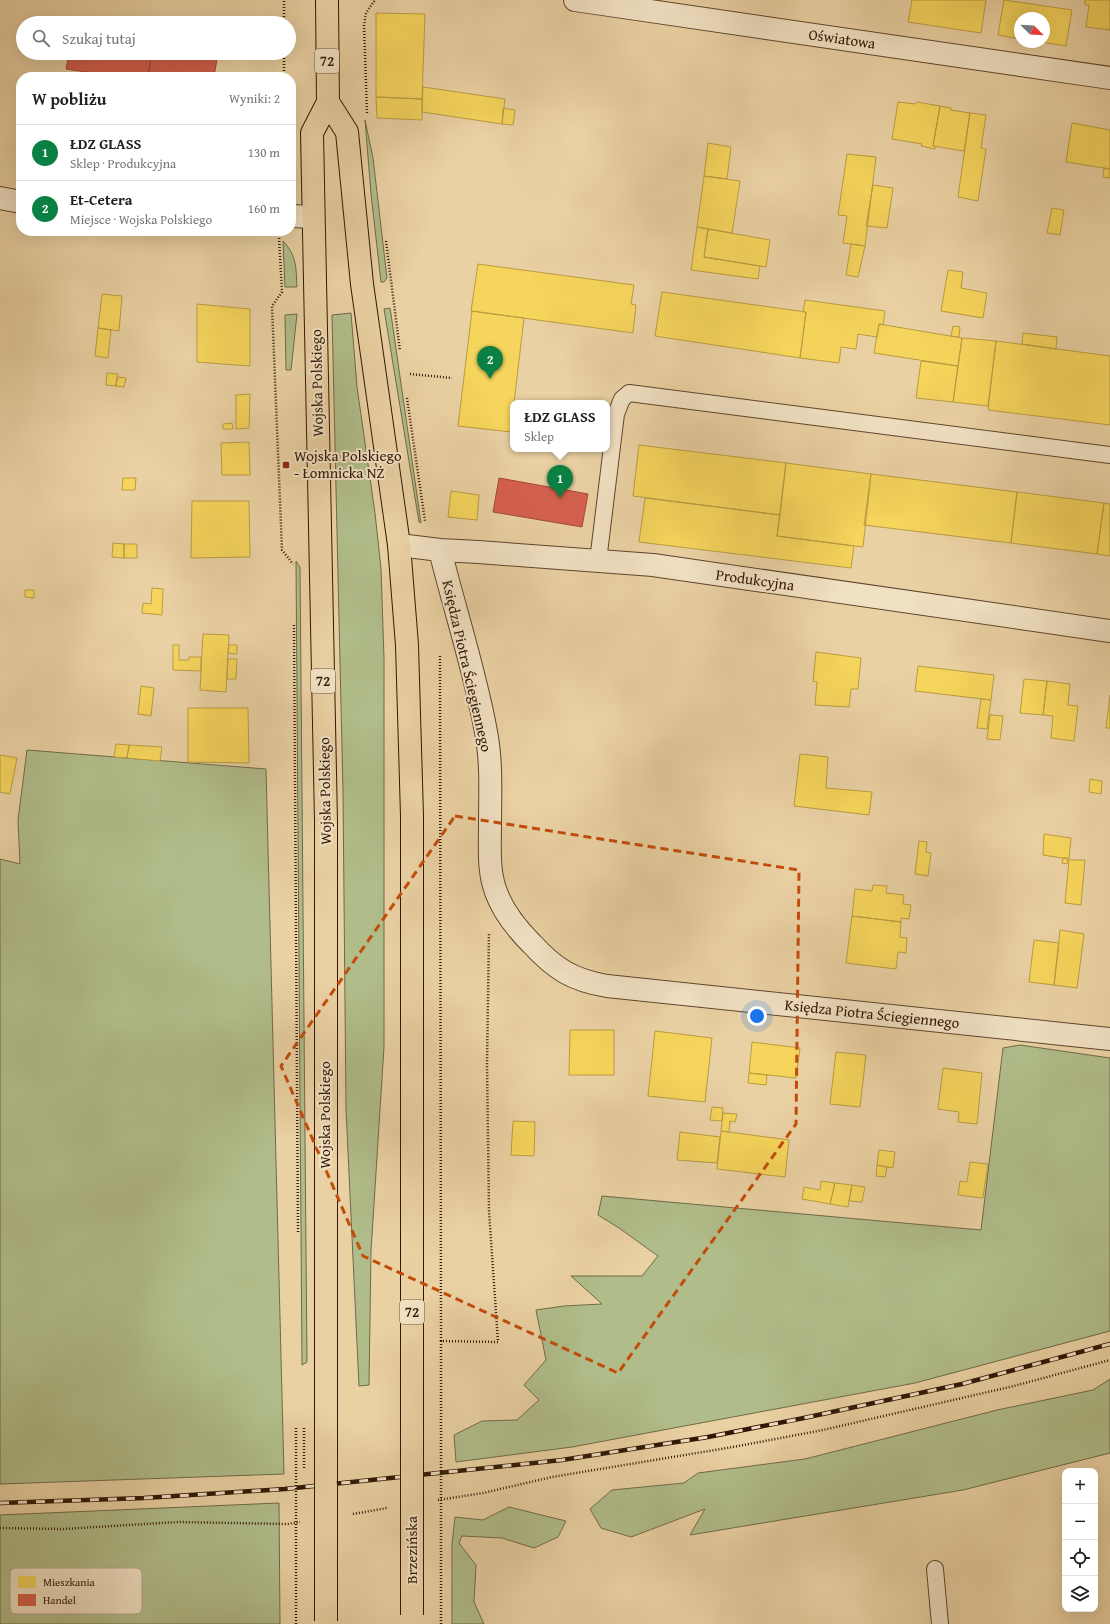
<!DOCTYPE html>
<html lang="pl">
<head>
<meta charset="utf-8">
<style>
  :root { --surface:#fff; --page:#f6f6f6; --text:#202124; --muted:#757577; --line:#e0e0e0; --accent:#0b8043 }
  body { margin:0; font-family:"Gentium Book Plus",serif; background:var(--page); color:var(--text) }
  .controls { position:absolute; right:12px; bottom:12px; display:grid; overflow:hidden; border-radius:8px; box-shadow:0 4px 16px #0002 }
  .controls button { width:36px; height:36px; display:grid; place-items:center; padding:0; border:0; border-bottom:1px solid var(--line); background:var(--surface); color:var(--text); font:20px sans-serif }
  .compass { position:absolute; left:1014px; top:12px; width:36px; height:36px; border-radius:50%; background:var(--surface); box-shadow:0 4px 16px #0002; rotate:114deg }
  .you { position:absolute; left:757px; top:1016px; width:14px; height:14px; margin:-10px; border:3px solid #fff; border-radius:50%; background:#1a73e8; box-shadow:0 0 0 6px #1a73e833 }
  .badge { display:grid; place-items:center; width:26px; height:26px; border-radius:50%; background:var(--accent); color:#fff; font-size:13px; font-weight:700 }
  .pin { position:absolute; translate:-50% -33px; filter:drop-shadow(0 1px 2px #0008) }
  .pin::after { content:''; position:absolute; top:21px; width:14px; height:12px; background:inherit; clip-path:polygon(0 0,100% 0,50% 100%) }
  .popup { position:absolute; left:510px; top:400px; width:100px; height:52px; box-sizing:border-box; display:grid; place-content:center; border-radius:8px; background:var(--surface); filter:drop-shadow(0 1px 3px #0005); font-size:13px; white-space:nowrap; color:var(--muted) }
  .popup b { font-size:15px; color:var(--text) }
  .popup::after { content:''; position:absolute; left:50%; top:100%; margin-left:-8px; border:8px solid transparent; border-top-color:var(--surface) }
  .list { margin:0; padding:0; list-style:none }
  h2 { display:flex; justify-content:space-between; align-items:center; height:52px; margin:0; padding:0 16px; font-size:17px }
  h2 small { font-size:13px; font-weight:400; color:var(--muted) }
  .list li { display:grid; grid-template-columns:26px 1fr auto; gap:12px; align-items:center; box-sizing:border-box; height:56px; padding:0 16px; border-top:1px solid var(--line) }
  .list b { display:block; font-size:15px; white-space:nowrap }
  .list p { margin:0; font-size:13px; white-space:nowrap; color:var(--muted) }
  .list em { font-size:13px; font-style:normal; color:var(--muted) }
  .icon { flex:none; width:22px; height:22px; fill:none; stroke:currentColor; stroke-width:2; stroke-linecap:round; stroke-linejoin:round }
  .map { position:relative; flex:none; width:1110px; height:1624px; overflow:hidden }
  .search { position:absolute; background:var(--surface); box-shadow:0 4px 16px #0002; left:16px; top:16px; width:280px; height:44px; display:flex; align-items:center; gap:10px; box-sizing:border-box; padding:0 14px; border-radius:22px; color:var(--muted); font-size:15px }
  .panel { position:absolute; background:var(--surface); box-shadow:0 4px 16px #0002; left:16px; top:72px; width:280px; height:164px; border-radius:16px }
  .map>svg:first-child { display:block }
  .green { fill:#b0bd8a; stroke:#706a48 }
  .homes { fill:#f6d55c; stroke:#bb9c42 }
  .shops { fill:#d6604d; stroke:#a44a37 }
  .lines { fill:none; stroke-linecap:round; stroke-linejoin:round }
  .service-casing { stroke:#5f452c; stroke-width:18 }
  .minor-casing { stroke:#5f452c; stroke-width:24 }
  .primary-casing { stroke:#311605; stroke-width:24 }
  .path { stroke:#311605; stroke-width:2.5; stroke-dasharray:1 2; stroke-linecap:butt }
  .service { stroke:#f1e1c3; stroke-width:16 }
  .minor { stroke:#f1e1c3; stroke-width:22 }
  .primary { stroke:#ead1a3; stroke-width:22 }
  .rail-casing { stroke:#311605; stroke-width:4.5 }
  .rail { stroke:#f1e1c3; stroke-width:3; stroke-dasharray:9; stroke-linecap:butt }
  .primary-bridge-casing { stroke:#311605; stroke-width:24; stroke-linecap:butt }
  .path-bridge { stroke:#311605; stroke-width:2.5; stroke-dasharray:1 2; stroke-linecap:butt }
  .primary-bridge { stroke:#ead1a3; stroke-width:22 }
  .marked { fill:none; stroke:#c34c0b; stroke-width:3; stroke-dasharray:8 5; stroke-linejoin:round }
  .poi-dot { fill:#8f2418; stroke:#f1e1c3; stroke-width:1.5 }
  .labels { text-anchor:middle; stroke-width:4; stroke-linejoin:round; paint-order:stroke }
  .shield { fill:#f1e1c3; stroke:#6b533e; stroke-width:1 }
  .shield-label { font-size:14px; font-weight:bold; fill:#311605 }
  .street-label { font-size:15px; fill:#311605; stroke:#f1e1c3 }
  .poi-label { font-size:15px; fill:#311605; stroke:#f1e1c3; text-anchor:start }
  .key { fill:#f1e1c3; stroke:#b7a48a; stroke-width:1 }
  .key-label { font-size:11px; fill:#311605 }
</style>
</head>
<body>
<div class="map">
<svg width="1110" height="1624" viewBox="0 0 1110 1624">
  <rect width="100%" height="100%" fill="#ead1a3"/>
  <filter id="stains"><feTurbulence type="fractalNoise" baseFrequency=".005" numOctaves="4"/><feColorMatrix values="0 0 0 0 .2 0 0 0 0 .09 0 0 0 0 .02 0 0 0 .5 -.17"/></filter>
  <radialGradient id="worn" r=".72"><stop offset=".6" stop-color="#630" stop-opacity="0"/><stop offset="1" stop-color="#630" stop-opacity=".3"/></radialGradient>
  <path class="green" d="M291,111H293L294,168L291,179Z
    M365,120L373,158L387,278L384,282H381L371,194Z
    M283,241C297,256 296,268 297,287H285Z
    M390,308L391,314L421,523L419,522L384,309Z
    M351,313L357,387L375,513L381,569L384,658V1047L371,1251L369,1385L359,1386L346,1109L343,792L332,315Z
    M297,314L291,370H286L285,315Z
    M296,561L300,567L307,1362L302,1365Z
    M27,750L266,769L284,1474L0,1484V859L20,864L18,820Z
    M1020,1045L1110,1058V1331L915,1383L572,1447L456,1462L454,1435L482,1421L517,1420L539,1400L524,1385L546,1360L536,1310L564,1306L602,1304L571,1276H642L658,1256L619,1228L598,1215L602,1196L981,1230L1003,1048Z
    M1110,1379V1453L963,1490L690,1535L705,1509L631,1537L601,1528L590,1509L612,1490L684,1483L698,1473L805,1459L997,1410L1093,1390Z
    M279,1503L280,1624H0V1515Z
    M509,1507L566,1521L558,1537L534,1548L502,1538L462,1536L459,1543L476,1565L474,1602L484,1624H452V1544L455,1517L483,1520Z"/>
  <path class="homes" d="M912,0H986L981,33L908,22Z
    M1004,0L1072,10L1066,46L1041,42H1044V18H1020V39L998,35Z
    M1085,0H1110V30L1086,27L1089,5H1085Z
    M376,13L425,14L422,99L376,97Z
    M423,87L505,99L502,124L422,112Z
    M376,97L422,99V120L377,118Z
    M898,102L915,104L917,102L940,106L933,146H935V149L921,146L922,144L892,139Z
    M940,106L951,108V110L970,113L964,151L933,146Z
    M503,108L515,110L513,125L502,124Z
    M970,113L986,115L981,148L986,149L978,201L958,197Z
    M1072,123L1110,130V169L1066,162Z
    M708,143L731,147L727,179L704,176Z
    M847,154L876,157L865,246L843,243L847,216L838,215Z
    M1104,168L1110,169V178L1103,177Z
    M704,176L740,181L732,233L697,227Z
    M873,185L893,188L887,228L866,226Z
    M1052,208L1064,210L1060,235L1047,233Z
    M697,227L708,229L704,257L760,266L758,279L691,270Z
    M708,229L770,240L766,267L704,257Z
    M851,244L865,246L858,277L846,275Z
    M478,264L634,285L631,304L636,305L633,333L471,311Z
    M948,270L963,272L961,288L987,293L983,318L941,311Z
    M662,292L806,312L800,358L655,336Z
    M102,294L122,296L119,331L98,328Z
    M805,300L885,311L883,325L879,324L877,337L858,334L856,349L841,347L839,363L800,358L806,312H803Z
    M197,304L250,309V366L197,362Z
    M472,311L524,318L514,403H513L511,432L458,426Z
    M879,324L962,338L958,366L874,353Z
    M953,326L960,327L959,337L951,336Z
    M98,328L111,330L108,358L95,356Z
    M1023,333L1057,337L1056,349L1022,344Z
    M962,338L996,341L988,406L953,402Z
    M996,341L1110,356V425L988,410Z
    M921,361L958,366L953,402L916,398Z
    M107,373L118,374L116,386L106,385Z
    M117,377L126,378L124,387L116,386Z
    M250,394L249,428L236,429V395Z
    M232,423L233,429H223V424Z
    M249,442L250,475H222L221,443Z
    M639,445L786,463L780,515L633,496Z
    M786,463L871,474L863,547L777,536Z
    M871,474L1017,492L1011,543L864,525Z
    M123,478H136L135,490H122Z
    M451,491L479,495L477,520L448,517Z
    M1017,492L1104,503L1097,554L1011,543Z
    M645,498L780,515L777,536L854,546L851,568L639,542Z
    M192,501H249L250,557L191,558Z
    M1104,503L1110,504V556L1097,554Z
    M113,543L124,544V558L112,557Z
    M124,544H137V558H124Z
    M152,588L163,589L162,615L142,613L143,603L151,604Z
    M25,590H34V598L25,597Z
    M203,634L229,635L226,692L200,690Z
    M173,645H179V660H189V657H201V671L173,670Z
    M229,645H237V654L228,653Z
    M816,652L861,658L858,689H851L849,707L815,705L817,682L813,681Z
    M228,659H237L236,679H227Z
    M918,666L994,675L991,700L915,691Z
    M1024,679L1047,681L1043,715L1020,713Z
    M1047,681L1070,684L1068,705L1078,706L1074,741L1051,738L1053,716L1043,715Z
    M141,686L154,688L151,716L138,714Z
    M1110,695V728H1106Z
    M981,699L991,700L987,729L977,728Z
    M188,708H248L249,763L188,762Z
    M990,715L1003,716L1000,740L987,739Z
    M116,744L129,745L127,758L114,757Z
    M129,745L162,747L160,761L127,758Z
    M800,754L828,757L826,788L872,792L869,815L794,806Z
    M0,755L17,758L10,794L0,792Z
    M1090,779L1102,781L1101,794L1089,792Z
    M1044,834L1071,838L1069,859L1043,855Z
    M919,841L927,842L926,852L931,853L928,876L915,874Z
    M1063,858H1068L1067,864L1062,863Z
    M1069,860H1085L1081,905L1065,903Z
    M873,885L887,886L886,893L904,895L903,904L911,905L909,919L901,918V922L852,916L855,889L872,891Z
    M852,916L901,922L900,937L907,938L906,953L898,952L896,969L846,963Z
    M1060,930L1084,934L1077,988L1054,985Z
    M1034,940L1059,943L1054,985L1029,982Z
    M570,1030H614V1075H569Z
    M655,1031L712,1038L705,1102L648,1096Z
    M752,1042L800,1048L796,1078L749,1073Z
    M836,1052L866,1055L860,1107L830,1104Z
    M943,1068L982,1073L977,1124L958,1122L959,1112L938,1109Z
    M749,1073L767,1075L766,1085L748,1083Z
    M712,1107L723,1108L722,1121L710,1120Z
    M723,1113L737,1114L735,1122L730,1121L729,1132L721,1131Z
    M513,1121L535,1122L534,1156L511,1155Z
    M721,1131L789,1140L785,1177L717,1169Z
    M680,1132L720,1137L717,1163L677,1160Z
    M879,1150L895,1152L893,1168L877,1165Z
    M970,1162L988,1164L983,1198L958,1195L960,1181L967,1182Z
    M877,1165L887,1167L885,1177L876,1176Z
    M821,1181L835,1183L830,1204L802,1199L804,1187L820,1190Z
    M835,1183L852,1185L848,1207L830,1204Z
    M852,1185L865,1187L862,1202L849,1201Z"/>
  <path class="shops" d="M69,53H139V54L151,56L148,77H120L66,69Z
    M152,53H218L214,77H148Z
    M499,478L588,494L582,527L493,512Z"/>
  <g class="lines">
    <defs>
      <path id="service" d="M598,561L616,414L622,399L629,393L1110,455
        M935,1569L940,1624"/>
      <path id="minor" d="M575,0L1110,78
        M0,198L21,202
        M291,216L313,217
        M399,545L440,550L478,552L653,565L1110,631
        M440,550C455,611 475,671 486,732C492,763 490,795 490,826C490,848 488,871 496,892C503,911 518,930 532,944C555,969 572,980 607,986L1110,1039"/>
      <path id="primary" d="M328,102L347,132L362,284L399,545L407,645L412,816V1383
        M326,1485V822L312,133L328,102L327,0"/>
    </defs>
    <use href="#service" class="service-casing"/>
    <use href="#minor" class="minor-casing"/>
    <use href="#primary" class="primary-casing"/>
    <path class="path" d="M284,23V0
      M284,77V53
      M367,113L364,25L366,13L375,0
      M279,238L282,292L272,306L282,550L293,564
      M386,241L400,351
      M410,374L452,378
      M407,398L425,521
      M294,625L298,1232
      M440,656L441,1341L498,1342L489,1211L487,1064L489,933
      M438,1500L483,1493L552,1477L733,1447L823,1430L1014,1386L1110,1360
      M353,1514L387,1508
      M0,1528L63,1529L178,1522L288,1524L300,1522"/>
    <use href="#service" class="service"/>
    <use href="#minor" class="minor"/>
    <use href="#primary" class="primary"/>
    <defs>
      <path id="rail" d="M0,1503L144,1498L285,1489L562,1460L708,1437L804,1418L962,1384L1110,1344"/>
    </defs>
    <use href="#rail" class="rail-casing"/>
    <use href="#rail" class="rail"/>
    <defs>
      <path id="primary-bridge" d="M326,1485V1621
        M412,1615V1383"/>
    </defs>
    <use href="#primary-bridge" class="primary-bridge-casing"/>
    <path class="path-bridge" d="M296,1428V1624
      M304,1428V1470
      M441,1624V1341"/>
    <use href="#primary-bridge" class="primary-bridge"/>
  </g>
  <path class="marked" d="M455,816L799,870L796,1124L618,1373L363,1256L281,1066Z"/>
  <rect class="poi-dot" x="282" y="461" width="8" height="8" rx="2"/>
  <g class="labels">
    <g class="shield">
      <rect x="315" y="49" width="24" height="24" rx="3"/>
      <rect x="311" y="669" width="24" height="24" rx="3"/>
      <rect x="400" y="1300" width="24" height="24" rx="3"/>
    </g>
    <g class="shield-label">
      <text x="327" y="66">72</text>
      <text x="323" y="686">72</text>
      <text x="412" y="1317">72</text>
    </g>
    <g class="street-label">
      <text transform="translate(842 39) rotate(8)" y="5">Oświatowa</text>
      <text transform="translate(317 383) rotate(-91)" y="5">Wojska Polskiego</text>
      <text transform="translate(755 580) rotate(8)" y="5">Produkcyjna</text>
      <text transform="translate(467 666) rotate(77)" y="5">Księdza Piotra Ściegiennego</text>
      <text transform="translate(325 791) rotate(-91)" y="5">Wojska Polskiego</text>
      <text transform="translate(872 1014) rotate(6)" y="5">Księdza Piotra Ściegiennego</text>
      <text transform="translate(325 1115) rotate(-90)" y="5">Wojska Polskiego</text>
      <text transform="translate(412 1550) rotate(-90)" y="5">Brzezińska</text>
    </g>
    <g class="poi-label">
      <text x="294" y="461">Wojska Polskiego<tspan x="294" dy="17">- Łomnicka NŻ</tspan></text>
    </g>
  </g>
  <rect x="10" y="1568" width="132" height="46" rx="6" class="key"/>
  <rect x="18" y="1576" width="18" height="12" fill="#f6d55c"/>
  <rect x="18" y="1594" width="18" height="12" fill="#d6604d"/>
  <g class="key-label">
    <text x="43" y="1586">Mieszkania</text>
    <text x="43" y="1604">Handel</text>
  </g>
  <rect width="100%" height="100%" filter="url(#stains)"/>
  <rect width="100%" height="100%" fill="url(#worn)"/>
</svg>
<div class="controls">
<button>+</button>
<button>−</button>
<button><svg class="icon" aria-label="locate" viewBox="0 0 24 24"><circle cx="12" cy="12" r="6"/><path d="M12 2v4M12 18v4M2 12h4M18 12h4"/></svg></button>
<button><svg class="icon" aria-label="layers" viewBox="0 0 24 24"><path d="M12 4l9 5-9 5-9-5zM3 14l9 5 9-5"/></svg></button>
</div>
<svg class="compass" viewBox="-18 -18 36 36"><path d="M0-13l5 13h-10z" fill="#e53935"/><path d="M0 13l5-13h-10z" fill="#757577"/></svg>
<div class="you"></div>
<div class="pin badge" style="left:560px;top:498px">1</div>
<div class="popup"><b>ŁDZ GLASS</b>Sklep</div>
<div class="pin badge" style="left:490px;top:379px">2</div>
<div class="search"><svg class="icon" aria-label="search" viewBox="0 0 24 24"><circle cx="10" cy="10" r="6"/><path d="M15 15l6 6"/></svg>Szukaj tutaj</div>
<section class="panel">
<h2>W pobliżu<small>Wyniki: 2</small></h2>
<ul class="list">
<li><span class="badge">1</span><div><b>ŁDZ GLASS</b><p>Sklep · Produkcyjna</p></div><em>130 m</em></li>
<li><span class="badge">2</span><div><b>Et-Cetera</b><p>Miejsce · Wojska Polskiego</p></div><em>160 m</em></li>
</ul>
</section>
</div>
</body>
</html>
